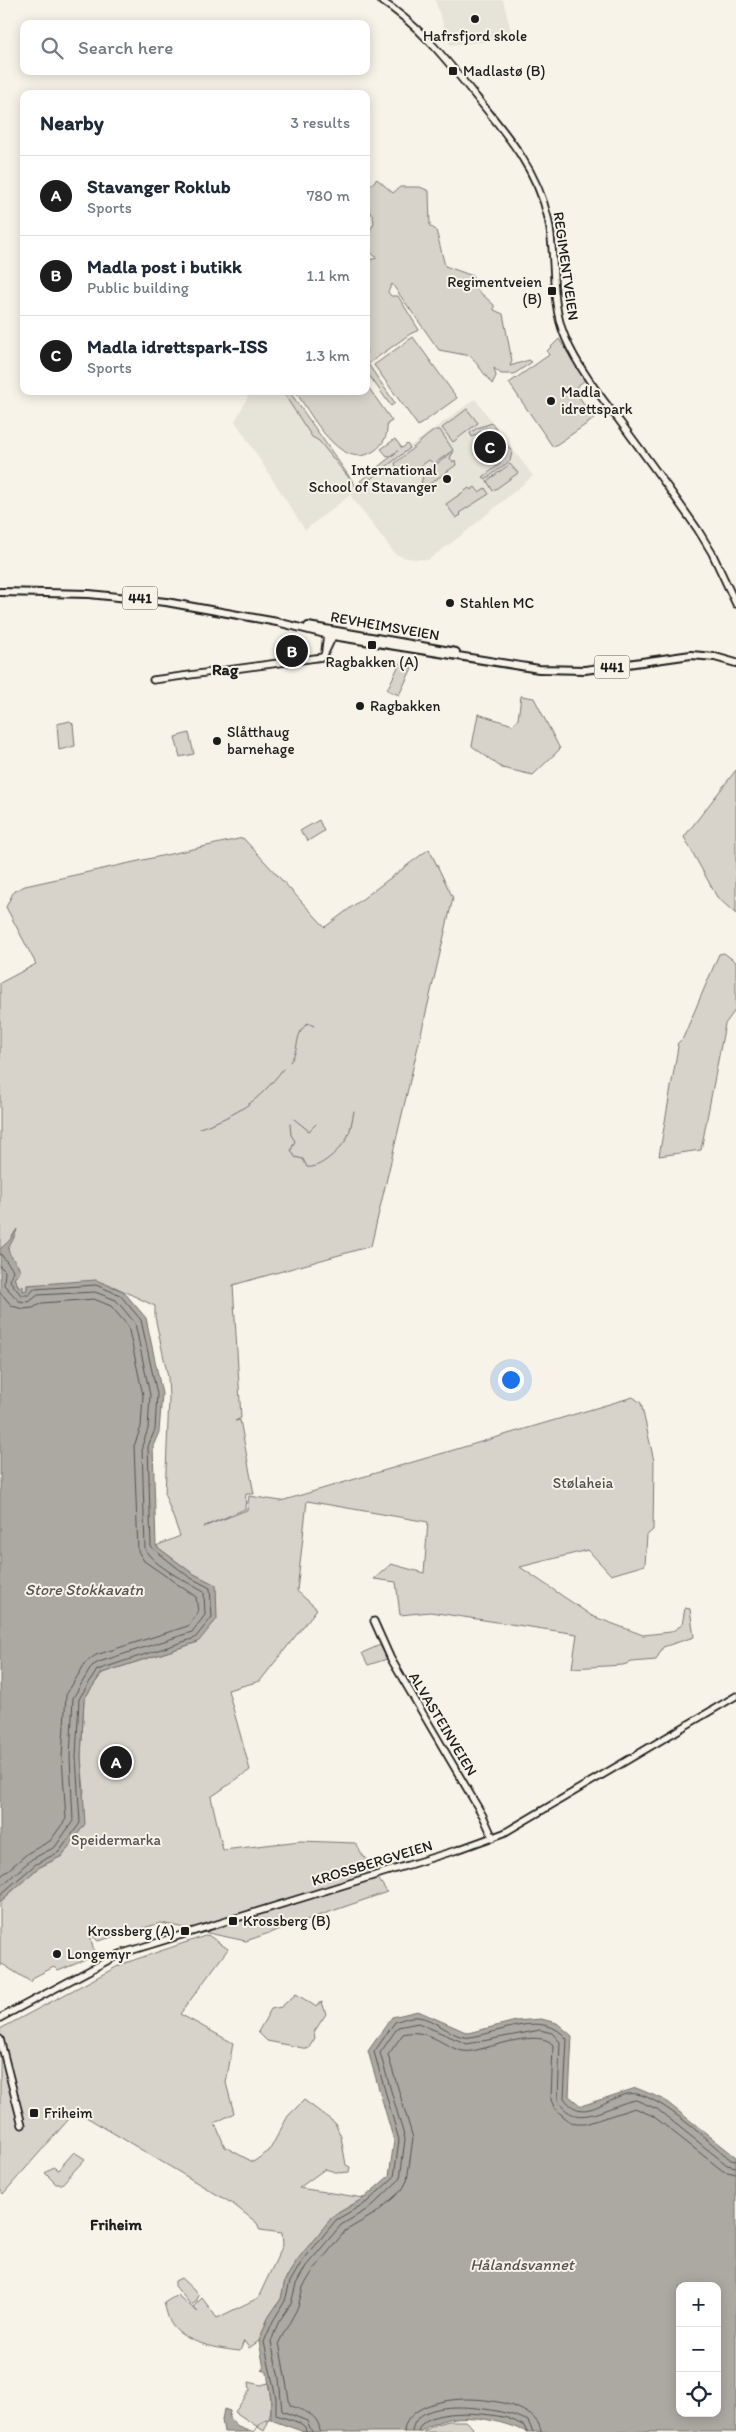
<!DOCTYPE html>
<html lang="en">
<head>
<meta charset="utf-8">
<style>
  :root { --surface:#fff; --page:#f2f2f3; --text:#1f2937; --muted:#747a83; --line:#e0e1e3; --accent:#1c1c1c }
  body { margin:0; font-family:Itim,sans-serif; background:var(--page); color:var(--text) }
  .controls { position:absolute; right:15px; bottom:15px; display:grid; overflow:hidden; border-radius:10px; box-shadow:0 2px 12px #0003 }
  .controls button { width:45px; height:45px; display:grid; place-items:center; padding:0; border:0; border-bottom:1px solid var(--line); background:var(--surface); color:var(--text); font:25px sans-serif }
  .you { position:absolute; left:510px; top:1379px; width:18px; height:18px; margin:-12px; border:4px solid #fff; border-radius:50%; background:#1a73e8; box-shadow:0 0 0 8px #1a73e833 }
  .badge { display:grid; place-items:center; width:32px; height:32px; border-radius:50%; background:var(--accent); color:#fff; font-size:16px; font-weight:700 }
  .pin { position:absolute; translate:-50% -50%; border:2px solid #fff; box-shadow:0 1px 5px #0006 }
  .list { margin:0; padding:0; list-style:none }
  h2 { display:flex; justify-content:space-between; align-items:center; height:65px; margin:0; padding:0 20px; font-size:21px }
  h2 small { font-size:16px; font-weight:400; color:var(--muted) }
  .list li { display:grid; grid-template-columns:32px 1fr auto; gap:15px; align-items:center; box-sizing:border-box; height:80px; padding:0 20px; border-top:1px solid var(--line) }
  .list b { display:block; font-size:19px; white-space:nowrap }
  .list p { margin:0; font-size:16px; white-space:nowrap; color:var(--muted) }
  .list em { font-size:16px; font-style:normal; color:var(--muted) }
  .icon { flex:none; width:28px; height:28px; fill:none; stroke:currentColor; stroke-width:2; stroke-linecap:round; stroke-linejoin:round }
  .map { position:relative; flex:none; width:736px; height:2432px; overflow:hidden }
  .search { position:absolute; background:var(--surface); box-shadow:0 2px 12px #0003; left:20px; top:20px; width:350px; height:55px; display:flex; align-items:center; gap:12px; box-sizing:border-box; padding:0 18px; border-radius:10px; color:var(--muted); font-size:19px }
  .panel { position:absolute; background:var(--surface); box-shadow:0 2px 12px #0003; left:20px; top:90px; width:350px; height:305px; border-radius:10px }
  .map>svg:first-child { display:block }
  .built { fill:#e6e3d9 }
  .green { fill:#d7d3cb; stroke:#7a7874 }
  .water { fill:#aca9a2; stroke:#72716c; fill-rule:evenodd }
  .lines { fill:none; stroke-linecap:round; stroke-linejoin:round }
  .shore { stroke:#565452; stroke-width:1 }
  .stream { stroke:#72716c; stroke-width:1 }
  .secondary-casing { stroke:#1c1c1c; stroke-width:9 }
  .primary-casing { stroke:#1c1c1c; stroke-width:10 }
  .secondary { stroke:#f7f3e8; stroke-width:5.5 }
  .primary { stroke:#f7f3e8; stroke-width:6 }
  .poi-dot { fill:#1c1c1c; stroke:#f7f3e8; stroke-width:2 }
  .labels { text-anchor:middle; stroke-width:4; stroke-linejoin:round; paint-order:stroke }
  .shield { fill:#f7f3e8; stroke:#5e5c59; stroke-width:1 }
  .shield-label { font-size:14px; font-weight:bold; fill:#1c1c1c }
  .poi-label { font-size:15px; fill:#1c1c1c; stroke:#f7f3e8; text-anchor:start }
  .street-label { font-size:15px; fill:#1c1c1c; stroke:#f7f3e8 }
  .park-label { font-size:15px; fill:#545351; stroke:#f7f3e8 }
  .neighbourhood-label { font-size:16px; font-weight:bold; fill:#1c1c1c; stroke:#f7f3e8 }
  .water-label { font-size:16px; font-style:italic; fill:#565452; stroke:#f7f3e8 }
</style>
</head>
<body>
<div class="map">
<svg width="736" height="2432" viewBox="0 0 736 2432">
  <rect width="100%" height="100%" fill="#f7f3e8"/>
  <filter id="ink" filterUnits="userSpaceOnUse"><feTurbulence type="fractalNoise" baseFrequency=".02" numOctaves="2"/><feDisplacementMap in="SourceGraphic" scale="10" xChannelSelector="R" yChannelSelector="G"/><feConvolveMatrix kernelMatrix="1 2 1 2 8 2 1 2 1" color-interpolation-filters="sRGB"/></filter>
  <g filter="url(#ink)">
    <path class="built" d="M435,0H503L513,39L450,45Z
      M244,391H282L312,437L319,441L358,489L363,485L361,482L475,399L533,476L462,535L428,560L406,558L395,554L350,495L305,530L235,421L248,397Z"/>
    <path class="green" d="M377,179L393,193L400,187H420L429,191L430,226L436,230L445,266L473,276V286L494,305V310L503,314L512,361L510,366L529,360L532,362L514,374H501L494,368L496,376L492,384L471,356L439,350L392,284L388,292L391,296H398L419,330L410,334L368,364L395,403L391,406L366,371V264L369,260L377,258L366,248V238L374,223L373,216L366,208V189Z
      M413,337L457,398L418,426L374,365Z
      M559,339L585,380L574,389L594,419L553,447L509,383L549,355L547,351Z
      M366,384L392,421L387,424C388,435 384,444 374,451C340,473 311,413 295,391H366Z
      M282,391H289L358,489L319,441L312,437Z
      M467,409L478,423L453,442L442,428Z
      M492,423L512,452L510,461L486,479L483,477L500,464L497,459L505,454L502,449L503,448L499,442L497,443L492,432L490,433L486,428L472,437L470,433L477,428Z
      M435,430H440L453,450L434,464L429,460L411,473L408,469L404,471L402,467L397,470L395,463C410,452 419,441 435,430Z
      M395,439L402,448L407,444L410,448L364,484L360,481L398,451L388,457L381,449Z
      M454,451L450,458L453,462L455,460L456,465L420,491L424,469L434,466Z
      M510,464L518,473L493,491L487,481Z
      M475,487L479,492L485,488L489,494L459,513L461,515L456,518L446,504L469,488L471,490Z
      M400,663L412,668L399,695L387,690Z
      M521,696L534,698L560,749L533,775L502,768L472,746L478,714L513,725L518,719Z
      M70,721L73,724L75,746L59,750L57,724Z
      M189,733L194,754L180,757L175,737Z
      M736,770V914L717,897L684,837Z
      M319,820L324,831L308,841L300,831Z
      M243,838L325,927L429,849L453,898L371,1246L233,1285L241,1418L235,1421L240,1420L254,1494H246L245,1509L203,1527L247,1510L249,1496L281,1501L633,1397L641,1403L654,1461L653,1530L647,1535L645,1565L611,1575L588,1550L520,1567L592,1616L643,1635L671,1632L682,1625L685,1608L690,1609L694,1637L663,1647L656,1660L632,1662L623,1665L572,1668L577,1634L430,1612L400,1615L396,1582L374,1579L391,1564L424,1573L428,1522L307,1501L297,1591L317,1609L260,1681L228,1690L250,1770L211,1797L223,1850L300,1841L355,1843L387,1892L246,1941L161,1923L98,1941L90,1934L95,1956L58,1971L54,1967L34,1977L31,1982L2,1964L0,1967V1902L38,1868L62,1856L84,1791L81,1757L84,1699L102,1673L198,1642L215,1585L192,1573L156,1546L180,1536L165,1495L169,1398L168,1377L155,1317V1306L113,1286L27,1285V1291H23C20,1287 15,1282 14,1277C10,1267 11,1255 0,1249V983L36,964L6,907L14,891L25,886Z
      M724,953L736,962V1009L725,1024L701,1150L659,1156L678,1047L677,1044L683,1038L719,954Z
      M380,1645L387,1659L368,1665L362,1653Z
      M208,1935L228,1949L180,2014L233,2043L226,2083L234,2113L215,2123L225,2147L253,2162L269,2151L288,2116L304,2100L335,2123L341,2137L346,2165L350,2167L349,2172L339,2173L325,2169L299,2188L364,2198L333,2216L316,2237L285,2280L281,2299L268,2318L259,2341L249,2348L244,2341L240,2351C220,2349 184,2343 172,2325C168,2320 166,2309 164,2303L177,2295L198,2312L193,2307L202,2298L217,2318L258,2298L283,2245L282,2233L260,2230L257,2223L233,2204L76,2111L3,2194L0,2189V2029L122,1964Z
      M296,1994L315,2006L322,2002L326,2014L314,2032L315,2038L308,2049L267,2041L258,2032L271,2009L281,2007Z
      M74,2152L85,2159L62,2184H56L45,2173L53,2167L58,2170Z
      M181,2278L199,2295L196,2302L191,2305L175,2286V2281Z
      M249,2382L261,2385L268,2383C272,2401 273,2415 264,2431L235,2412L250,2390Z
      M449,2421H465L473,2428L470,2432H423L436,2424Z"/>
    <path class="water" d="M17,1229C10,1254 0,1242 21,1270L14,1279L19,1287L23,1286V1291L27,1290V1285L96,1280L123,1291L146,1318L162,1394L159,1432L153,1446L156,1546L192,1573L216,1585L217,1619L198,1642L102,1673L84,1699L81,1757L85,1824L62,1856L38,1868L0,1902V1249L9,1241Z
      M418,2011L468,2033L516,2021L541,2019L557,2023L572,2036L569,2096L581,2106L636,2088L663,2099L736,2157V2432H527C494,2418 451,2408 420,2432H304L271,2420V2399L267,2372L261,2370L264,2369L259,2341L268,2318L281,2299L285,2280L297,2260L333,2216L364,2198L389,2176L394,2141L368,2051L392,2017ZM680,2286H717V2413H680Z
      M224,2409L230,2411L229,2418L238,2426L254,2432H224L222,2420Z"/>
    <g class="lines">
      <path class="shore" d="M0,1253L13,1270L10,1281L21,1295H29L34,1289L96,1285L120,1295L141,1320L157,1394L155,1430L148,1446L151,1547L189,1577L210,1588L212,1617L195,1638L97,1670L79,1699L76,1757L80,1823L59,1852L36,1864L0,1895
        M0,1266L5,1271L4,1285L19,1301L29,1302L38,1295L95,1292L116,1300L135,1323L150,1395L148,1429L142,1446L145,1549C152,1565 189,1583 204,1592L205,1615L192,1632L99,1662L92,1666L73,1698L70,1757L73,1821L55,1847L32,1859L0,1887
        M0,1292L12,1306L23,1309L33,1308L42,1303L94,1299L111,1306L128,1326L143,1395L141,1427L134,1446L138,1551L144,1561L196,1597L198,1612L188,1626L96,1655L86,1662L66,1695L62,1757L66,1819L50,1841L28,1853L0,1877
        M306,2432L305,2427L300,2423L276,2415V2398L264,2342L273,2321L285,2301L290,2282L301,2263L336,2220L367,2202L394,2177L399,2140L374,2052L395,2022C401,2020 410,2016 417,2017C433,2017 455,2040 470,2037C501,2033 543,2009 567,2039L564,2098C586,2129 611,2089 637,2094C664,2099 709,2142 731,2160L736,2161
        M312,2432L307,2421L282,2411L279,2378L271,2342L278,2323L291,2304L296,2284L306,2266L341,2225L371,2207L400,2179L405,2139L380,2053L398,2027L418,2023L467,2044L540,2030L552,2033L560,2042L558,2100C575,2133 609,2104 636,2100L657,2109L727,2165L736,2167
        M320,2432C319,2413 304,2412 290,2405L279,2342L298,2307L303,2287L313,2271L345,2231L376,2213L402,2190L407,2181L413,2138L388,2055L403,2034C432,2026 449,2055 472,2051C490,2048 540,2028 553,2045L551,2100L555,2109L569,2121L576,2124H585L635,2108L653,2116L723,2171L736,2174
        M404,2432C406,2384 539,2392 541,2432
        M412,2432C414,2392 506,2409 528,2421L533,2432
        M418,2432C421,2406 489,2413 507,2418C513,2420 519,2423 524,2426L527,2432"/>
      <path class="stream" d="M290,1062C301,1048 293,1035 308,1023L314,1026
        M294,1119L309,1131L316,1124
        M290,1124L291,1135L295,1141L291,1150L295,1157L303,1159L307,1167C319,1170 342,1148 347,1138C351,1130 352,1120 354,1111
        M200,1128C239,1114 258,1102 283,1069
        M254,2431L260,2423L271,2418"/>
      <defs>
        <path id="secondary" d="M380,0C418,24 446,59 473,93C505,132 537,169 548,218C557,258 549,299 565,337C578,368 601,397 621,423C647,458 673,494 698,530L712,553L736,604
          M325,651L327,634L330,631
          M153,680L323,657L333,636L332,632
          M374,1621L391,1659L483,1816L493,1838
          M0,2018L120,1954L457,1850L504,1833L736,1696
          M0,2039L22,2125"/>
        <path id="primary" d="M0,592L89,594L166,602L277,622L333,636L539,669L585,670L691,655L715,657L736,663
          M308,626L456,652"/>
      </defs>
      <use href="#secondary" class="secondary-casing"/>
      <use href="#primary" class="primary-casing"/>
      <use href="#secondary" class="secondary"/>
      <use href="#primary" class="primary"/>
    </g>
  </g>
  <g class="poi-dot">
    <circle cx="475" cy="19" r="5"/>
    <rect x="448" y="66" width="10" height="10" rx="2.5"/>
    <rect x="547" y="286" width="10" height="10" rx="2.5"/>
    <circle cx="551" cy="401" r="5"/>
    <circle cx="447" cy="479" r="5"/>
    <circle cx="450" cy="603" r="5"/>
    <rect x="367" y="640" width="10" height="10" rx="2.5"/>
    <circle cx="360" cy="706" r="5"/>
    <circle cx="217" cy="741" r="5"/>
    <rect x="228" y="1916" width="10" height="10" rx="2.5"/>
    <rect x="180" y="1926" width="10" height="10" rx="2.5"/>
    <circle cx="57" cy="1954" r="5"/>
    <rect x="29" y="2108" width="10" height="10" rx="2.5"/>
  </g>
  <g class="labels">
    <g class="shield">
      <rect x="122.5" y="586.5" width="35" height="23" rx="4"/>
      <rect x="594.5" y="655.5" width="35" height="23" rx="4"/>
    </g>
    <g class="shield-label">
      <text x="140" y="603">441</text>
      <text x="612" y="672">441</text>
    </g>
    <g class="poi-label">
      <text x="475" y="41" text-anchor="middle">Hafrsfjord skole</text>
      <text x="463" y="76">Madlastø (B)</text>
      <text x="542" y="287" text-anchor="end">Regimentveien<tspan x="542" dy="17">(B)</tspan></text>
      <text x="561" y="397">Madla<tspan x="561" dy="17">idrettspark</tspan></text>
      <text x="437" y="475" text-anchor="end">International<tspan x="437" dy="17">School of Stavanger</tspan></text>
      <text x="460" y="608">Stahlen MC</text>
      <text x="372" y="667" text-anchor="middle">Ragbakken (A)</text>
      <text x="370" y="711">Ragbakken</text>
      <text x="227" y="737">Slåtthaug<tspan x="227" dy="17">barnehage</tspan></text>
      <text x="243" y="1926">Krossberg (B)</text>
      <text x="175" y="1936" text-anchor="end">Krossberg (A)</text>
      <text x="67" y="1959">Longemyr</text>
      <text x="44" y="2118">Friheim</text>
    </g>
    <g class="street-label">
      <text transform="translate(566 266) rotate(82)" y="5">REGIMENTVEIEN</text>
      <text transform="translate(385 626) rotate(10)" y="5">REVHEIMSVEIEN</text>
      <text transform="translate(443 1724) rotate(59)" y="5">ALVASTEINVEIEN</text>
      <text transform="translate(372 1863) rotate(-17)" y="5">KROSSBERGVEIEN</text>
    </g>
    <g class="park-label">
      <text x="583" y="1488">Stølaheia</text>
      <text x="116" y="1845">Speidermarka</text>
    </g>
    <g class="neighbourhood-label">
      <text x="225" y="675">Rag</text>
      <text x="116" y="2230">Friheim</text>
    </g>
    <g class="water-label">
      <text x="84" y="1595">Store Stokkavatn</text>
      <text x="522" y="2270">Hålandsvannet</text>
    </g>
  </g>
</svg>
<div class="controls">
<button>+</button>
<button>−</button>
<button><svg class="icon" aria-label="locate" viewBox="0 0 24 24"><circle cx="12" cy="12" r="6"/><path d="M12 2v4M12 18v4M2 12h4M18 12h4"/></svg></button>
</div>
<div class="you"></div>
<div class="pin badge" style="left:116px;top:1762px">A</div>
<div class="pin badge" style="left:292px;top:651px">B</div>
<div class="pin badge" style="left:490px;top:447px">C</div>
<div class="search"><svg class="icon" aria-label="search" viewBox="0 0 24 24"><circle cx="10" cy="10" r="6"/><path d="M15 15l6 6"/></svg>Search here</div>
<section class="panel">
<h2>Nearby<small>3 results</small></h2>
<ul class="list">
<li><span class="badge">A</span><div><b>Stavanger Roklub</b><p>Sports</p></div><em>780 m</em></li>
<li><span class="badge">B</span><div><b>Madla post i butikk</b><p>Public building</p></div><em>1.1 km</em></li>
<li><span class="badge">C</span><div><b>Madla idrettspark-ISS</b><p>Sports</p></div><em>1.3 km</em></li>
</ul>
</section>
</div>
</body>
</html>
